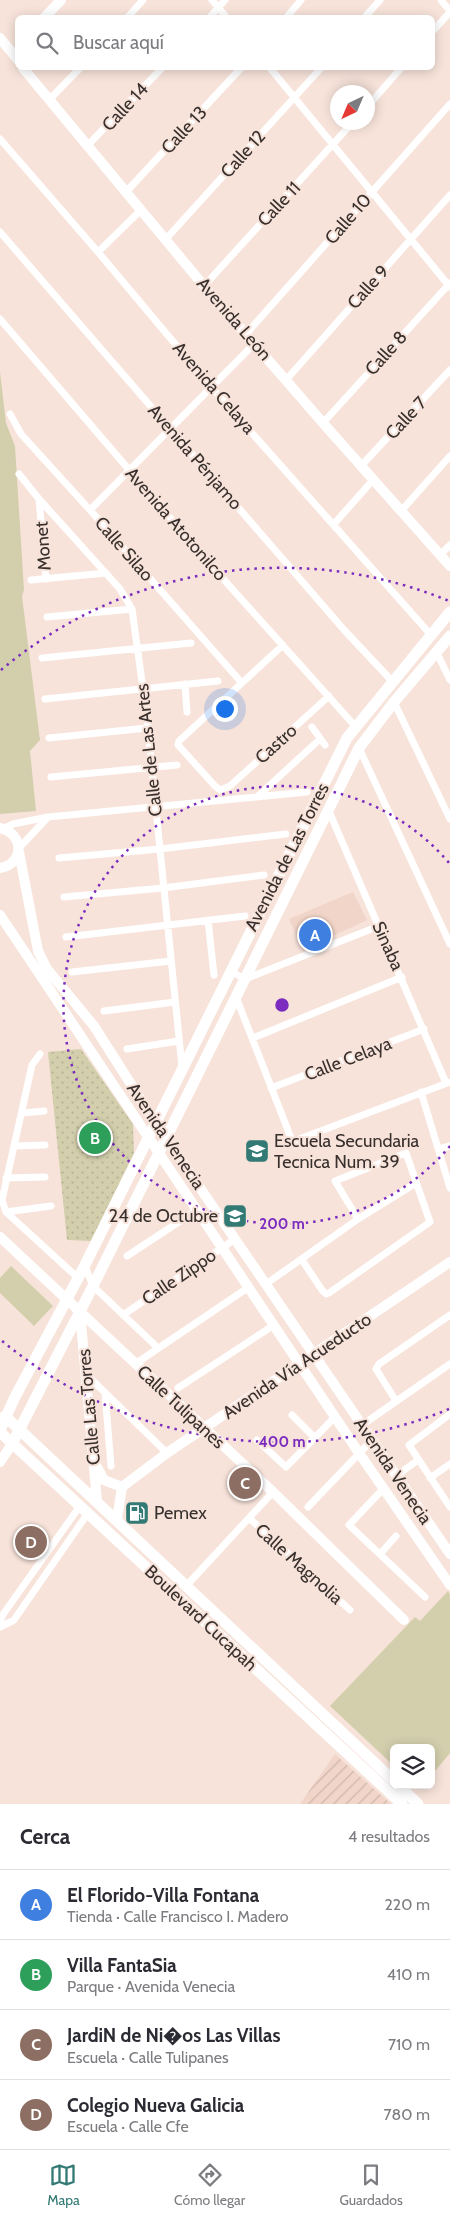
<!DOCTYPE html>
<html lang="es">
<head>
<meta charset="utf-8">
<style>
  :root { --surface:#fff; --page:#f7f7f7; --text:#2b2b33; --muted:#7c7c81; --line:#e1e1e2; --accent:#337a75 }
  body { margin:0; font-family:Cabin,sans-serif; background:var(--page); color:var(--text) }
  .controls { position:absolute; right:15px; bottom:15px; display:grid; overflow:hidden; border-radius:8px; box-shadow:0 2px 12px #0003 }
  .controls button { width:45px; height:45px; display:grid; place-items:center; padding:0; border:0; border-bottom:1px solid var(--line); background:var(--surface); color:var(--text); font:25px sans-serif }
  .compass { position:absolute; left:330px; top:85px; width:45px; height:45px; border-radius:50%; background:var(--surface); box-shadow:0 2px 12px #0003; rotate:224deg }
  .you { position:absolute; left:224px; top:708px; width:18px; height:18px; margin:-12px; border:4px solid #fff; border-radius:50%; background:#1a73e8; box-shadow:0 0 0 8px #1a73e833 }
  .badge { display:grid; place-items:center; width:32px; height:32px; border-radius:50%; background:var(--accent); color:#fff; font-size:16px; font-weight:700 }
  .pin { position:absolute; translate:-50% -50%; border:2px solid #fff; box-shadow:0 1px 5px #0006 }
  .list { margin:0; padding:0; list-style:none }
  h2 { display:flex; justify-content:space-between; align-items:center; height:65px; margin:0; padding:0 20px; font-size:21px }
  h2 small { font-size:16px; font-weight:400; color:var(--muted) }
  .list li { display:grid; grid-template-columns:32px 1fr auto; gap:15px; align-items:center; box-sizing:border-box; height:70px; padding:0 20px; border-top:1px solid var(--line) }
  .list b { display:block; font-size:19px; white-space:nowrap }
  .list p { margin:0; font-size:16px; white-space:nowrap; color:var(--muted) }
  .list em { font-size:16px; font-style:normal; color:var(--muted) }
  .icon { flex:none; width:28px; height:28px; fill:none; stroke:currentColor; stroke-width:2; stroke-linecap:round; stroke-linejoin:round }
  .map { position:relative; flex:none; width:450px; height:1804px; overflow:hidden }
  .search { position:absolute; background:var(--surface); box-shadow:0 2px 12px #0003; left:15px; right:15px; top:15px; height:55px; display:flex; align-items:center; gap:12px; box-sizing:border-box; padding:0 18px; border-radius:8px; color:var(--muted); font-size:19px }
  .sheet { height:345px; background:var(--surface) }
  nav { display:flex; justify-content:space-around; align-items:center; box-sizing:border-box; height:70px; border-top:1px solid var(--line); background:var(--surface); font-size:14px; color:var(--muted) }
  nav a { display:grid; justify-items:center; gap:2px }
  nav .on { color:var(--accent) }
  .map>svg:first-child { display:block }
  .built { fill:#f1d5c8 }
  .industrial { fill:url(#industrial-furrows) }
  .grass { fill:#d3cfad }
  .park { fill:url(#park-dots) }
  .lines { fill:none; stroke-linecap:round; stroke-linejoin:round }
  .street { stroke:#fff; stroke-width:7 }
  .secondary { stroke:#fff; stroke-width:10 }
  .primary { stroke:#fff; stroke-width:11 }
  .ring { fill:none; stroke:#7b2cbf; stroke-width:2.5; stroke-dasharray:2.5 5 }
  .labels { text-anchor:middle; stroke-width:4; stroke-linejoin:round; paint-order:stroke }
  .street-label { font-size:18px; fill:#38302d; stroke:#f7e3da }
  .poi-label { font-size:18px; fill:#38302d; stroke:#f7e3da; text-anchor:start }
  .centre { fill:#7b2cbf; stroke:#f7e3da; stroke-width:2.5 }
  .ring-label { font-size:15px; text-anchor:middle; font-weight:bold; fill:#7b2cbf; stroke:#f7e3da; stroke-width:4; stroke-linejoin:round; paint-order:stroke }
</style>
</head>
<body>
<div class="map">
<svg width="450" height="1804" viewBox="0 0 450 1804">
  <defs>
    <pattern id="industrial-furrows" width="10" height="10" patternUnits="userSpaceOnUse" patternTransform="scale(1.25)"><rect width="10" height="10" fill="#f1d5c8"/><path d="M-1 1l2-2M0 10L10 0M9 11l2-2" fill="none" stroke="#cfb7ac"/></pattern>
    <pattern id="park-dots" width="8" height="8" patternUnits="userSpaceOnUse" patternTransform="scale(1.25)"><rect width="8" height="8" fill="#d3cfad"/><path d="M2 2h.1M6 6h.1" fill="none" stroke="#b6b295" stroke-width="1.8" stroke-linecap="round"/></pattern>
  </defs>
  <rect width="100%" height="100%" fill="#f7e3da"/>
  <path class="built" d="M353,892L367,920L303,950L289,919Z"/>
  <path class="industrial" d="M335,1754L391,1804H300Z"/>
  <path class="grass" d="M0,372L6,423L15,446L24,590L22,596L40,740L30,751L36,811L0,814Z
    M11,1266L53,1306L34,1326L0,1293V1278Z
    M448,1591L450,1595V1753L431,1776V1748H394V1766L330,1706L415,1617L420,1621Z"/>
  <path class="park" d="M81,1049L133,1124L134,1153L91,1241L67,1240L48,1052Z"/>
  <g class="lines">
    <path class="street" d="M212,0L227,18
      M441,0L450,11
      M127,18L143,0
      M209,18L225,0
      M286,18L301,0
      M364,18L380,0
      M432,32L450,12
      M270,68L450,287
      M49,100L80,68
      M368,106L401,68
      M0,139L98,252L212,388L431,635
      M87,146L162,68
      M126,192L241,68
      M0,232L345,631L392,681
      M165,240L321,68
      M98,252L141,210
      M204,286L353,122
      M0,319L208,562L355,726
      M246,334L450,104
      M286,380L450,195
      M10,414L21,434L90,510L241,682
      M323,423L450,283
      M361,466L450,370
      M19,474L39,499L120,589L132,609L146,711L182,1067
      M39,499L46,579
      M90,510L254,344
      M401,511L450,456
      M334,524L373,480
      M440,555L450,545
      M31,580L106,573
      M47,617L132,609
      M283,645L179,741L178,745L215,786L220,790L230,786L329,696
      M436,651L450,680
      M42,658L191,643
      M185,684L187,712
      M45,699L218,681
      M394,702L450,819
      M312,727L325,745
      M49,738L147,728
      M359,748L450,944
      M51,777L177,765
      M257,797L320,739
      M328,809L446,1083
      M3,829L13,824L48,817L307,792
      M19,848L48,817
      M59,858L160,849L286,834
      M64,897L163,888L264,875
      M208,920L214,975
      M66,937L245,916
      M230,971L245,979L379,926
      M72,972L171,961
      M236,997L291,1138L294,1141L450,1082
      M104,1011L175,1002
      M253,1038L402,977
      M127,1049L179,1041
      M40,1054L32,1065L2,1200L6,1212L78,1278
      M271,1088L424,1029
      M421,1092L450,1188
      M23,1113L44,1111
      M15,1146L45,1145
      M439,1149L450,1146
      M6,1178L45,1177
      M6,1212L51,1206
      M127,1256L197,1210
      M302,1260L322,1290L326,1294L329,1293L430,1222L406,1153L335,1181L358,1219
      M85,1266L93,1286L158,1348
      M266,1284L358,1219L416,1183
      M123,1315L235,1239
      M135,1364L249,1287
      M86,1374L167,1453
      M178,1388L274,1325
      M105,1393L111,1466
      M396,1401L376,1369L379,1364L450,1315
      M450,1414L409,1445L450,1507
      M292,1415L315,1438
      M362,1425L450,1364
      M257,1440L286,1467L335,1417
      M396,1476L418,1460
      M430,1478L450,1464
      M384,1488L349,1525L425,1597
      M308,1507L372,1440
      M249,1518L350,1610
      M380,1554L396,1536
      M187,1585L273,1492
      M0,1621L4,1613L80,1506
      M0,1627L14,1620L88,1513"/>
    <path class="secondary" d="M44,18L61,0
      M0,38L18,60
      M23,68L204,286L323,423L450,566
      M0,828C24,833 25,864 0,868
      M19,852L38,951L47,969L94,1026L155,1122L450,1554
      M0,915L359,1453L450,1585
      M0,1237L273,1492L404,1620
      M80,1312L97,1501
      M0,1462L12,1444
      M97,1467L104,1480L122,1487
      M117,1519L122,1487L167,1453L450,1262"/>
    <path class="primary" d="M5,1416L394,1781
      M0,1430L15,1397L85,1265L347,738L450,612
      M0,1432L402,1804
      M12,1444L93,1286L359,748L394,702L450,636
      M398,1785L418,1804"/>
  </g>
  <g class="ring">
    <path d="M450 1146A219 219 0 1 1 450 864"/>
    <path d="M449 1409A437 437 0 0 1 1 1340M1 670A437 437 0 0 1 449 601"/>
  </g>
  <defs>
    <symbol id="school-square" viewBox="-11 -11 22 22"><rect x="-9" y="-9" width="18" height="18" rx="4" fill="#337a75" stroke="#f7e3da"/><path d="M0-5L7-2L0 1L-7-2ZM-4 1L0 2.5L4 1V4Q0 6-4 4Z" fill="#fff"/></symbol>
    <symbol id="fuel-square" viewBox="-11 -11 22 22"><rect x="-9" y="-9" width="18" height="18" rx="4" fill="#337a75" stroke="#f7e3da"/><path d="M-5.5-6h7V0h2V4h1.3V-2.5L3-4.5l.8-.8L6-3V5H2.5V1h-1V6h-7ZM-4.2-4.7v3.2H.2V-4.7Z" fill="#fff"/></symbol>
  </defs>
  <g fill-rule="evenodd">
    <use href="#school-square" x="243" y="1137" width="28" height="28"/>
    <use href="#school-square" x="221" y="1202" width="28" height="28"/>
    <use href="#fuel-square" x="123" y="1499" width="28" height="28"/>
  </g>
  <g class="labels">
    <g class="street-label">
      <text transform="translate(125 107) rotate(-47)" y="6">Calle 14</text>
      <text transform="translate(184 130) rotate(-47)" y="6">Calle 13</text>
      <text transform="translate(243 154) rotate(-48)" y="6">Calle 12</text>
      <text transform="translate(279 204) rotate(-47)" y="6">Calle 11</text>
      <text transform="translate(348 219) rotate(-49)" y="6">Calle 10</text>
      <text transform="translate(368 287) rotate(-48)" y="6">Calle 9</text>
      <text transform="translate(234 319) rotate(49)" y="6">Avenida León</text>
      <text transform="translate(386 353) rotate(-48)" y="6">Calle 8</text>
      <text transform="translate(214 388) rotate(49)" y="6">Avenida Celaya</text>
      <text transform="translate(406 418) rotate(-47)" y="6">Calle 7</text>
      <text transform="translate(195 457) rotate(49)" y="6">Avenida Pénjamo</text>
      <text transform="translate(176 524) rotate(49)" y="6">Avenida Atotonilco</text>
      <text transform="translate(43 546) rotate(-94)" y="6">Monet</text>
      <text transform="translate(124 549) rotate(49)" y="6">Calle Silao</text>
      <text transform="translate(276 744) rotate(-42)" y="6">Castro</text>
      <text transform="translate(149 750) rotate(-96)" y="6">Calle de Las Artes</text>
      <text transform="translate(287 857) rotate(-63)" y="6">Avenida de Las Torres</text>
      <text transform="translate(388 946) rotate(66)" y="6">Sinaba</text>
      <text transform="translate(348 1059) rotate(-21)" y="6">Calle Celaya</text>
      <text transform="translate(166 1136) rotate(56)" y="6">Avenida Venecia</text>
      <text transform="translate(179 1277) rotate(-34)" y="6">Calle Zippo</text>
      <text transform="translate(297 1366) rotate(-34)" y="6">Avenida Vía Acueducto</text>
      <text transform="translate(89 1407) rotate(-95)" y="6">Calle Las Torres</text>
      <text transform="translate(181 1407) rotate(43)" y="6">Calle Tulipanes</text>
      <text transform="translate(393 1471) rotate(56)" y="6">Avenida Venecia</text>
      <text transform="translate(299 1564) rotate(42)" y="6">Calle Magnolia</text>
      <text transform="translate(201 1618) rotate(43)" y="6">Boulevard Cucapah</text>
    </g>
    <g class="poi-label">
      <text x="274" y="1147">Escuela Secundaria<tspan x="274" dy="21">Tecnica Num. 39</tspan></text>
      <text x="218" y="1222" text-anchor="end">24 de Octubre</text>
      <text x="154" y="1519">Pemex</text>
    </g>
  </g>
  <circle cx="282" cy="1005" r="8" class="centre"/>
  <g class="ring-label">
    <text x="282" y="1229">200 m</text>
    <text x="282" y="1447">400 m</text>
  </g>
</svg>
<div class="controls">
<button><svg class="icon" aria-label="layers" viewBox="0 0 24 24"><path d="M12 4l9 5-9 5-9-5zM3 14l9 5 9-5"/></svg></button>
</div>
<svg class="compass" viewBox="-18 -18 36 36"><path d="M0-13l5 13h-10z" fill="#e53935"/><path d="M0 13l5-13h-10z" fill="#7c7c81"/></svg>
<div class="you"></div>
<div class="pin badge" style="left:315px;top:935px;background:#3f7fe0">A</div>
<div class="pin badge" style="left:95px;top:1138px;background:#2e9e5b">B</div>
<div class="pin badge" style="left:245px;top:1483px;background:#8d6e63">C</div>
<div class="pin badge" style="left:31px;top:1542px;background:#8d6e63">D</div>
<div class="search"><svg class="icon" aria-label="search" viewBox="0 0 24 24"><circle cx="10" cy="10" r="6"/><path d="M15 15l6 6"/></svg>Buscar aquí</div>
</div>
<section class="sheet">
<h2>Cerca<small>4 resultados</small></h2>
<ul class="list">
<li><span class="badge" style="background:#3f7fe0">A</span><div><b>El Florido-Villa Fontana</b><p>Tienda · Calle Francisco I. Madero</p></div><em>220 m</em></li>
<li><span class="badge" style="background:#2e9e5b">B</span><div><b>Villa FantaSia</b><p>Parque · Avenida Venecia</p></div><em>410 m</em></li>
<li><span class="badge" style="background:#8d6e63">C</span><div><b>JardiN de Ni�os Las Villas</b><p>Escuela · Calle Tulipanes</p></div><em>710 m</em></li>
<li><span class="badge" style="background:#8d6e63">D</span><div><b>Colegio Nueva Galicia</b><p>Escuela · Calle Cfe</p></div><em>780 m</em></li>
</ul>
</section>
<nav>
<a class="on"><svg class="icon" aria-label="map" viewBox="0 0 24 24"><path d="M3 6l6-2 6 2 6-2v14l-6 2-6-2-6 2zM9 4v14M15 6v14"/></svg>Mapa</a>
<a><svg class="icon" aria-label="directions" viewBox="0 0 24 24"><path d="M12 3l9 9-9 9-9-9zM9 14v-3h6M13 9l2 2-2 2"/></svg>Cómo llegar</a>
<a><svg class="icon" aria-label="saved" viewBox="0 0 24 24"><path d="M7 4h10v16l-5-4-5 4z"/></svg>Guardados</a>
</nav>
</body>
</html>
